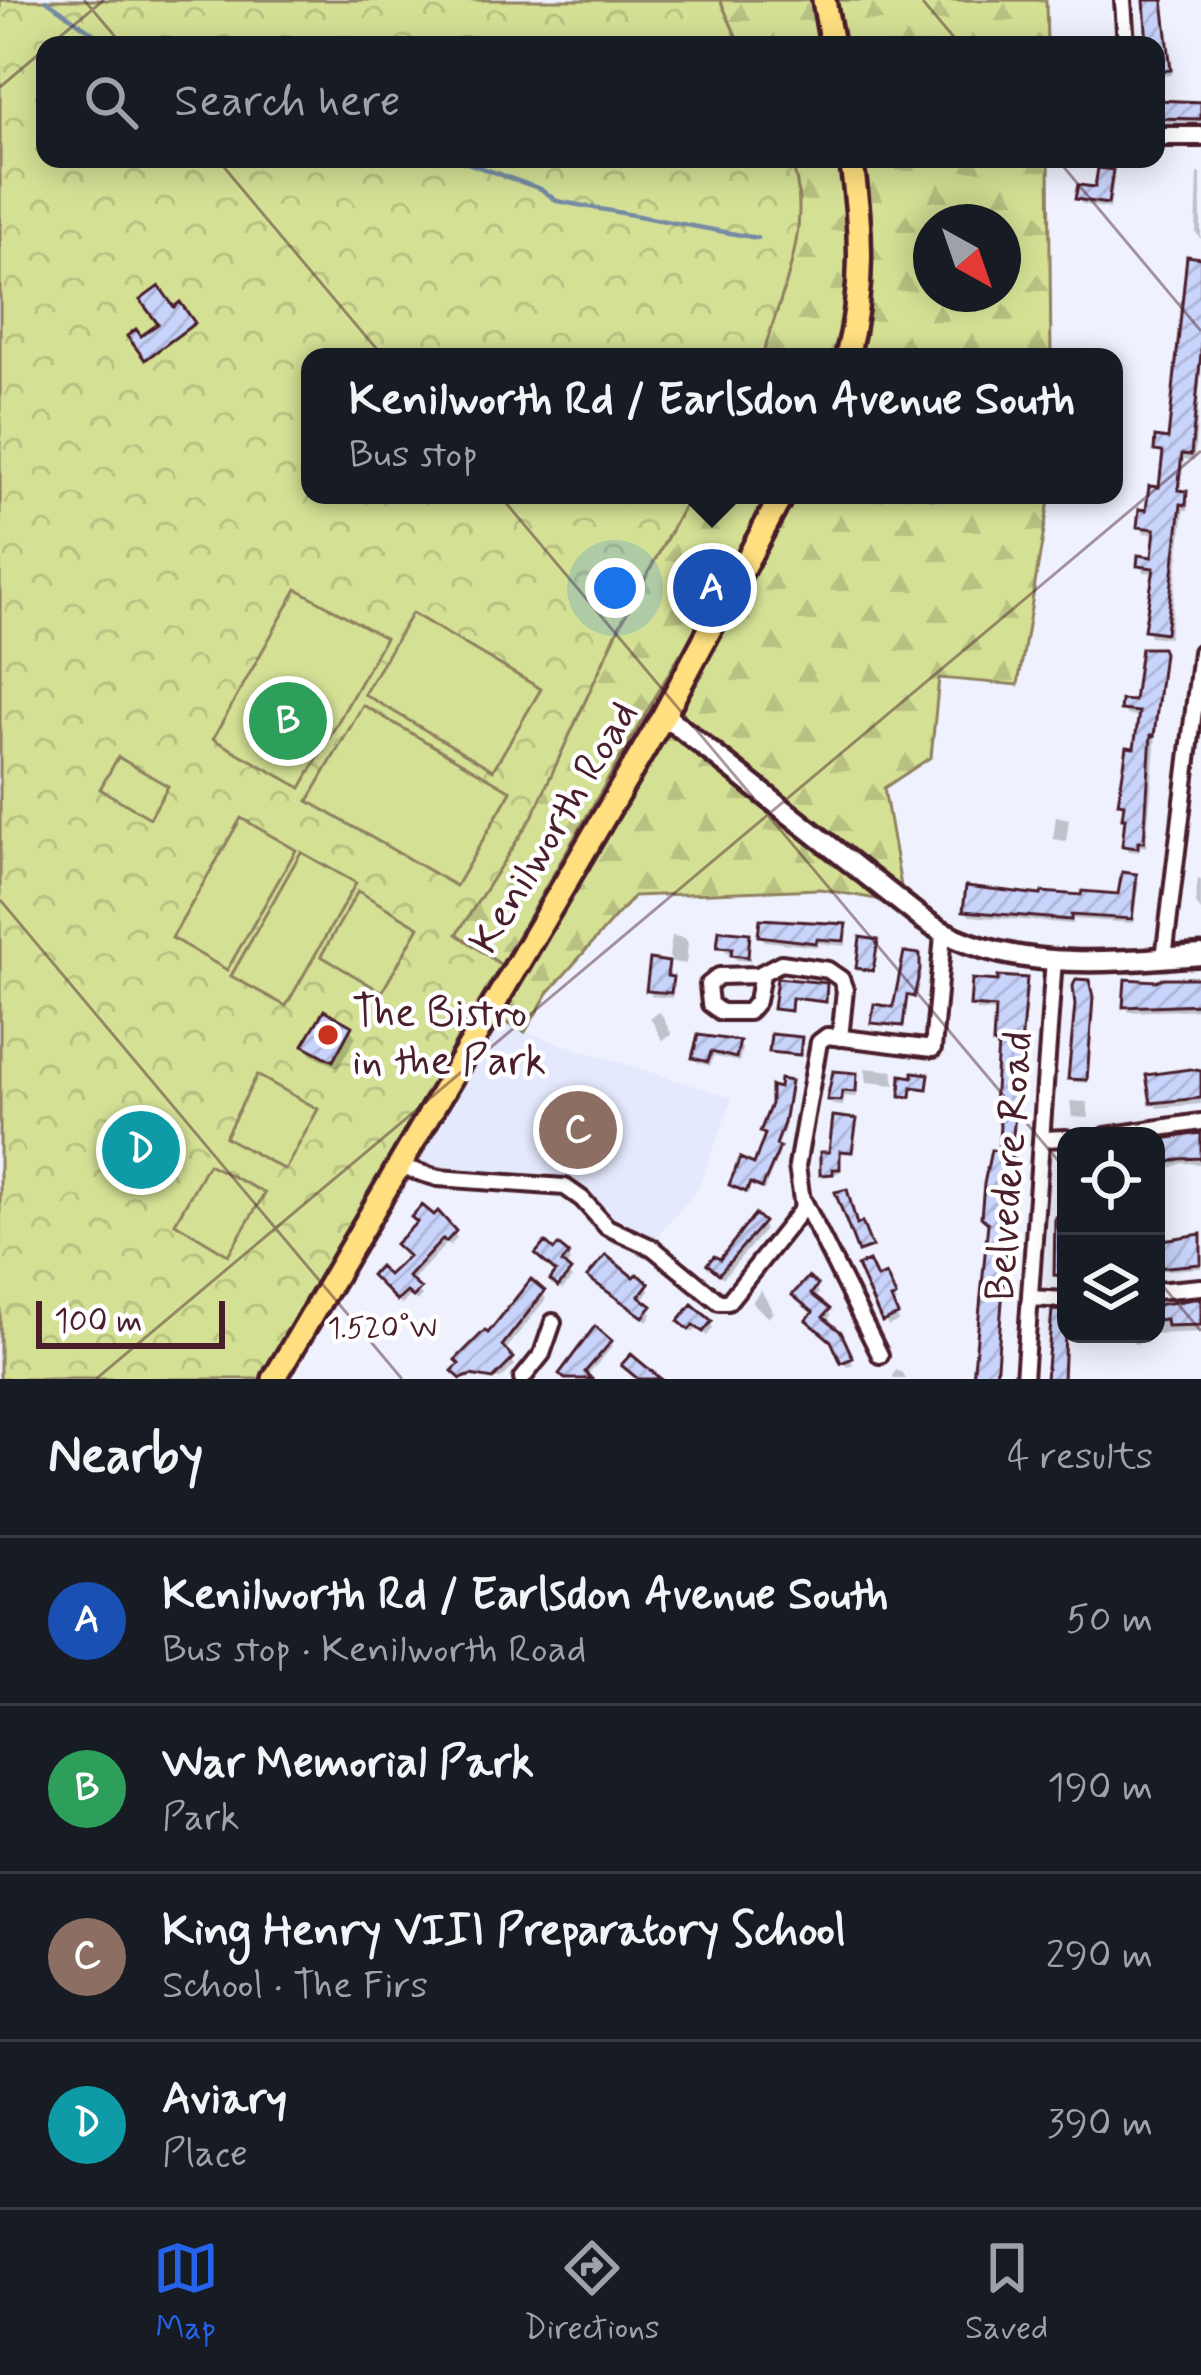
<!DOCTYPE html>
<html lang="en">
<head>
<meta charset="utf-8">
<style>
  :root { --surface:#171b24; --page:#242831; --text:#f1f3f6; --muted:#9ea1a6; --line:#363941; --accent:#2563eb }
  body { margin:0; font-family:Mynerve,sans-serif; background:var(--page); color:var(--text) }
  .controls { position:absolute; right:36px; bottom:36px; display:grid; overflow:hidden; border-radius:24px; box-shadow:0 6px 30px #0003 }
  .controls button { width:108px; height:108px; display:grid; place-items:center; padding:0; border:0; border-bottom:3px solid var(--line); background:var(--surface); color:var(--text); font:60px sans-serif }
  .compass { position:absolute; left:913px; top:204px; width:108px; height:108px; border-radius:50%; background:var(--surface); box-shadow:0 6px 30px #0003; rotate:140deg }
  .scale { position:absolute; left:36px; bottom:30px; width:189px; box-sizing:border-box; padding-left:12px; border:6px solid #4a1f2b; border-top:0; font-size:33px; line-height:42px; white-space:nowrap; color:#4a1f2b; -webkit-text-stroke:9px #fff; paint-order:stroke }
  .you { position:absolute; left:615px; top:588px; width:42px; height:42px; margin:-30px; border:9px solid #fff; border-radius:50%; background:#1a73e8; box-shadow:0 0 0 18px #1a73e833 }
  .badge { display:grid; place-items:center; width:78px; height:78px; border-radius:50%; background:var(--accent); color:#fff; font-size:39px; font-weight:700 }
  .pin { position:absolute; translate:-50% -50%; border:6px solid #fff; box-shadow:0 3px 12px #0006 }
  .popup { position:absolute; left:301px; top:348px; width:822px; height:156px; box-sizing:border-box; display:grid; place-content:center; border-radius:24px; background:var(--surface); filter:drop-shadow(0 3px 9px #0005); font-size:39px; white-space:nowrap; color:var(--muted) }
  .popup b { font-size:45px; color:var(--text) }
  .popup::after { content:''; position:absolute; left:50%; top:100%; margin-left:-24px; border:24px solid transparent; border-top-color:var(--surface) }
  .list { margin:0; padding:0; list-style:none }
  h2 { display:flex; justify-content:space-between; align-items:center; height:156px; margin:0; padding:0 48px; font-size:51px }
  h2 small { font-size:39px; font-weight:400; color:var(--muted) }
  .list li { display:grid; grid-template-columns:78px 1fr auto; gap:36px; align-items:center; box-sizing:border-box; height:168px; padding:0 48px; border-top:3px solid var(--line) }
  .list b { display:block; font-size:45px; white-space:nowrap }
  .list p { margin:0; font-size:39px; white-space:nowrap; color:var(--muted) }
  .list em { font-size:39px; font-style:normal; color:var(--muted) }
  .icon { flex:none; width:66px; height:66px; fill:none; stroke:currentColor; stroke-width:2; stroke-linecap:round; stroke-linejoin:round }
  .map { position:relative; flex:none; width:1201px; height:1379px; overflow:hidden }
  .search { position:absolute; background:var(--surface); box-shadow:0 6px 30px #0003; left:36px; right:36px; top:36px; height:132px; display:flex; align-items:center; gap:30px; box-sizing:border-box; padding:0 42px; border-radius:24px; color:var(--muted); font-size:45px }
  .sheet { height:828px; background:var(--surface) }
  nav { display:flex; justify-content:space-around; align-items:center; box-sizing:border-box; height:168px; border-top:3px solid var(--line); background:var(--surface); font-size:33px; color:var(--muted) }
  nav a { display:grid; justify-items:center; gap:6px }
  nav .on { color:var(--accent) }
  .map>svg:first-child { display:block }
  .built { fill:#e4e9fd }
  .forest { fill:url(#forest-firs); stroke:#8f8060; stroke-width:3; fill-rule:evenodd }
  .park { fill:url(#park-crowns); stroke:#8f8060; stroke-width:3 }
  .garden { fill:#d4e195; stroke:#8f8060; stroke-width:3 }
  .shadow { fill:#0003 }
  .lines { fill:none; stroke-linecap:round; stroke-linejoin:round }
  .stream { stroke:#768aa4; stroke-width:4.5 }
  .building { fill:url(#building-hatch); stroke:#4a1f2b; stroke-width:3 }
  .minor-casing { stroke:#4a1f2b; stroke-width:22 }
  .tertiary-casing { stroke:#4a1f2b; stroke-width:26 }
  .secondary-casing { stroke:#4a1f2b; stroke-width:27 }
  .primary-casing { stroke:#4a1f2b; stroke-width:30 }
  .minor { stroke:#fff; stroke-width:14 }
  .tertiary { stroke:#fff; stroke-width:16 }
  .secondary { stroke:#fff; stroke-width:18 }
  .primary { stroke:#ffdf80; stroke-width:21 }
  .ticks { fill:none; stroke:#4a1f2b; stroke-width:3; stroke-opacity:0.45 }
  .poi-dot { fill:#c8321e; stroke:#fff; stroke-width:4.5 }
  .labels { text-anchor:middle; stroke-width:9; stroke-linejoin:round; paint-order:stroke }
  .street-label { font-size:42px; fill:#4a1f2b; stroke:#fff }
  .poi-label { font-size:42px; fill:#4a1f2b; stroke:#fff; text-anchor:start }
  .ticks-label { font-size:30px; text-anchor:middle; fill:#4a1f2b; stroke:#fff; stroke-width:9; stroke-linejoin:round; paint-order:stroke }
</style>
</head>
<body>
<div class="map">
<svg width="1201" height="1379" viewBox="0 0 1201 1379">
  <defs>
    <pattern id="forest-firs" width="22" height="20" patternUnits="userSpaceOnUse" patternTransform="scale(3)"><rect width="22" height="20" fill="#d4e195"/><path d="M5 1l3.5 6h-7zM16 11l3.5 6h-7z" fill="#b8c181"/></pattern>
    <pattern id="park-crowns" width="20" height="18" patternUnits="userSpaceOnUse" patternTransform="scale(3)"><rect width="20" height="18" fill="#d4e195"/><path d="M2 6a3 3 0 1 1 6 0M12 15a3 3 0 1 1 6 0" fill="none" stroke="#b8c181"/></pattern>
    <pattern id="building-hatch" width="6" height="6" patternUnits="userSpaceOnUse" patternTransform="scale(3)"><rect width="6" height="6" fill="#c9d4fc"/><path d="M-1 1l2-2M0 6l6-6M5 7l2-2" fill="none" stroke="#aeb6d8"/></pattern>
  </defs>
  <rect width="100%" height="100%" fill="#eff2fe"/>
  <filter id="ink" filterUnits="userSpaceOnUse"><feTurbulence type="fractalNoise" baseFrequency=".00833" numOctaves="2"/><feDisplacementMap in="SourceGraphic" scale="24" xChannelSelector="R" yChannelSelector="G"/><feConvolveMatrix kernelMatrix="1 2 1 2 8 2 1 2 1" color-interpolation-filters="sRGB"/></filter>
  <g filter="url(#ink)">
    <path class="built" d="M501,1020L525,1032L733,1098L698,1189L657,1236L631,1233L607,1220L578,1187L566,1181L447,1174L416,1162Z"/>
    <path class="forest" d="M720,0H1046L1047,45H740Z
      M790,159H1049L1051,357H762C780,296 815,222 790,159ZM931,222H1003V294H931Z
      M690,495H1050L1018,685L939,678L931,757L884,788L904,904L820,889L634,896L548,993L525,1032L501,1020L566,892L704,672L680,654L501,965L457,934L532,816L620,625Z"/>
    <path class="park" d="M0,0H720L740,45H45V159H790C816,222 780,296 762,357H310V495H690L620,625L532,817L457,934L501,965L459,1035L274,1379H0Z"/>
    <path class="garden" d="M297,589L385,638L301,788L213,739Z
      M412,613L541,689L493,770L364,694Z
      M363,705L511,791L456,886L308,801Z
      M118,757L168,786L150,818L100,789Z
      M241,818L296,850L227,970L172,938Z
      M301,852L356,883L286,1006L231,976Z
      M358,891L419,927L382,992L321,956Z
      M257,1075L318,1109L285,1170L225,1137Z
      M208,1164L265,1193L228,1255L175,1223Z"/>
    <path class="shadow" d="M1147,0H1164L1172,75L1156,76V45H1150Z
      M1156,95L1162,103L1201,105V123L1156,122Z
      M1111,173L1114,178L1110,209L1082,204L1078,199L1097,191Z
      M1198,173L1201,174V239L1196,233Z
      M1201,261V369L1195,450L1194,460L1184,459L1180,493L1189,500L1188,510H1184L1169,638L1150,636L1147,630L1156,573L1144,572L1140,566L1154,560L1158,534L1144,533L1140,526L1162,491L1166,457L1157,450L1170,442Z
      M179,306L194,326L148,360L131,337L140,340Z
      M1163,656L1146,847L1140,846L1139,852L1128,851L1125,845L1128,822L1121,802L1137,751L1141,717L1127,715L1123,710L1137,704Z
      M1056,816L1069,819L1066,841L1053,839Z
      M1135,877L1139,883L1133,923L1073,919V924L969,916L966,910L1044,898H1121Z
      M1198,879L1201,880V911L1195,903Z
      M844,927L846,946L818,943V947L764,941L761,936Z
      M672,936L685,938L688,943L686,964L672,962L669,956Z
      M749,936L750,961L737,960L720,946Z
      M667,964L674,985L672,998L652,996L649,990Z
      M1201,979V1009L1129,1012L1126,1006Z
      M1025,980L1028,986L1012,1161L1016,1177L1012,1199H1008L1005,1207L1002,1239L1008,1244L997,1379H969V1375L976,1376L1001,1154L998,1012L976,1011L973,1006Z
      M1090,988L1094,1004L1088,1083L1073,1082L1078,1005Z
      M660,1012L672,1035L662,1040L650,1017Z
      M350,1028L356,1037L338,1068L312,1054L307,1045Z
      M700,1039L739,1044L742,1049L739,1062L713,1056L710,1066L699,1063L696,1057Z
      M865,1068L893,1071L895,1085L867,1082Z
      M855,1076L857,1097L844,1096L843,1106L833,1105L830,1100Z
      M1201,1076V1104L1157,1108L1154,1102Z
      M789,1083L785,1128L777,1148L780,1153L764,1190L751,1186L748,1194L735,1189L732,1185L756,1168L781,1091Z
      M1070,1101L1087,1102L1089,1118L1072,1117Z
      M855,1122L853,1154L840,1153V1172L825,1177L832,1155Z
      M146,1135L154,1141L146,1156L137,1150Z
      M1201,1136V1164L1183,1163L1160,1172L1156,1143Z
      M1065,1153H1066V1280L1057,1274Z
      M762,1224L765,1230L723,1278L714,1269Z
      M454,1233L457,1238L450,1246L447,1243L410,1283L422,1296L417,1301L411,1295L402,1305L378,1281L388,1279L411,1258L402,1250Z
      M1201,1237V1268L1156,1271V1244Z
      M538,1254L567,1256L570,1262L564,1269L572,1278L562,1290L556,1285L558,1274Z
      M861,1268L876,1281L884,1278L897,1303L891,1305L899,1321L888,1326Z
      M591,1277L646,1285L650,1291L641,1301L652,1314L647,1321Z
      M816,1287L819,1293L814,1300L828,1311L831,1316L825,1323L839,1334L853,1364L847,1367L836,1344L812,1326L809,1321L815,1314L796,1296Z
      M761,1290L773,1312L768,1318L752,1302Z
      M543,1293L546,1299L504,1352L515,1365L501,1379L459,1377L488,1337Z
      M1201,1302V1332L1156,1334V1307Z
      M1054,1314H1066L1065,1379H1049Z
      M682,1322L710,1323L713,1328L707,1336L697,1328L693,1333Z
      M1130,1334H1145L1147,1342L1134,1344Z
      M610,1343L612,1347L586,1377L566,1379Z
      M896,1370L903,1373L906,1379H892Z"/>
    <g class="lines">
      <path class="stream" d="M46,0L110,45
        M456,159L541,189L557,201L757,238"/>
    </g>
    <path class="building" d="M1144,0H1163L1171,70L1156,71V45H1147Z
      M1156,100L1201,102V119L1156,118Z
      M1098,168L1113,170L1108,204L1075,199L1078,185L1095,187Z
      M1187,256L1201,258V353L1191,455L1182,454L1178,490L1187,491L1186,505L1181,504L1166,633L1144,630L1154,568L1137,566L1138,555L1152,557L1155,529L1137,527L1139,509L1146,510L1149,486L1159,487L1163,452L1154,451L1155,437L1168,439Z
      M159,286L174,307L180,302L195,323L145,360L127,336L136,329L141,336L158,324L140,300Z
      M1141,648H1162L1164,653L1154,736L1151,735L1144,842H1138V848L1122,846L1125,818H1122L1124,804L1118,803L1127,747L1134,748L1139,712L1120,710L1121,700L1134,701Z
      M1122,872L1137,874L1132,919L1071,915V920L963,911L966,886L1041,895L1042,892L1081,895L1082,891L1118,894Z
      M760,919L846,924L844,941L817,939L816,943L758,936Z
      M719,930L750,933L748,957L731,955L732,948L717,947Z
      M860,937L878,940L873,971L856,968Z
      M904,952L920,954V970L914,997L907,995L903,1026L871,1023L874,1004L893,1007Z
      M650,959L669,962L667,976L673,977L671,993L646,991Z
      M998,976L1027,978L1011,1159L1015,1160V1170L1011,1195H1005L1003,1200L1000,1236H1007L996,1379H973L988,1223L981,1217L984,1184L991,1150L998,1151L1000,1126L998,1110L994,1106L998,1044H993L995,1008L970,1006L972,979L998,981Z
      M777,978L827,983L826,1002L792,998L791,1011L773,1009Z
      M1163,978H1201V1004L1123,1007L1125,979L1156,981Z
      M1076,979L1089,980L1093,997L1087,1080L1068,1079L1075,1005L1073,986Z
      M324,1010L352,1026L333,1061L303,1045Z
      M771,1034L802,1037L800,1055L769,1052Z
      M698,1035L740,1041L736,1058L711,1052L708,1062L692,1058Z
      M1190,1069L1201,1071V1098L1151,1103L1146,1075Z
      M833,1071L857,1073L856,1092L842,1091L841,1101L827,1100Z
      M913,1072L929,1074L927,1089L912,1087L911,1097L900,1096L901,1075L913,1077Z
      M780,1079L791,1081L784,1123L776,1145L780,1147L762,1188L750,1183L746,1192L729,1185L740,1158L754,1164L765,1134L760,1132L771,1104V1086L779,1088Z
      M833,1116L857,1119L852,1152L840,1151V1169H833V1174L820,1175V1152H829Z
      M1201,1133V1158L1179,1159L1156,1167V1140Z
      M847,1189L857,1225L862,1222L872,1247L858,1252L835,1192Z
      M422,1205L434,1215L438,1211L456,1231L446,1242L443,1239L408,1277L421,1289L413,1297L407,1292L397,1301L371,1275L379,1266L388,1275L408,1256L395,1244L417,1222L411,1217Z
      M755,1214L764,1222L719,1274L707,1264L714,1256L720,1259Z
      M1059,1215H1066V1276L1054,1275L1055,1217Z
      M1201,1234V1264L1156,1268V1241Z
      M545,1242L554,1250L558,1245L569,1254L562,1263L571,1271L558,1287L550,1280L556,1272L535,1254Z
      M606,1255L633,1277L637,1274L649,1283L639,1296L652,1306L643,1317L587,1277Z
      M869,1261L877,1278L886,1274L896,1297L891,1299L898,1315L882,1322L857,1266Z
      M808,1277L818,1285L811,1294L830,1309L823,1317L841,1332L853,1358L841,1363L831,1341L806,1320L813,1312L792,1295Z
      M531,1279L545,1291L502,1346L514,1358L493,1379L471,1375L461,1379L452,1371L459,1364L455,1360L485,1330L488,1333Z
      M1201,1298V1325L1167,1326L1166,1319L1156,1320V1305Z
      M692,1304L712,1321L703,1332L693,1325L689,1330L678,1321Z
      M1052,1310L1066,1311L1063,1379H1046Z
      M595,1326L612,1341L585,1372L592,1379H565L559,1374Z
      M631,1354L661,1379H638L621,1365Z"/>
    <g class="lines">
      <defs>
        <path id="minor" d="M1123,0L1126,45
          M1164,958L1201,652
          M762,974L757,1001L748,1012H721L710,1004L708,985L719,976L758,975L781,963L828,970L841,979L845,990L840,1038
          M1106,1136L1201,1122
          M1043,1139L1066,1138
          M401,1167L438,1178L565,1187L582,1199L607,1227L653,1248L719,1302H728L803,1208L797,1166L819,1042L827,1036L933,1049L943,934
          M804,1202L880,1355
          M1156,1291L1201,1287
          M1030,1298L1066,1300
          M522,1379L542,1354L553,1322
          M1024,1379L1054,959"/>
        <path id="tertiary" d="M1156,136H1201"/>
        <path id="secondary" d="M664,715L921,918C998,974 1110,962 1201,955"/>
        <path id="primary" d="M824,0L832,45
          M847,357C864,289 862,227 851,159
          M274,1379L664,715L782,495"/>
      </defs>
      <use href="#minor" class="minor-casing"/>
      <use href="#tertiary" class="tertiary-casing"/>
      <use href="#secondary" class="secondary-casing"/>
      <use href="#primary" class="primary-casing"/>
      <use href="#minor" class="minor"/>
      <use href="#tertiary" class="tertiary"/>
      <use href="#secondary" class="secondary"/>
      <use href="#primary" class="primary"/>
    </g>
  </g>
  <path class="ticks" d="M84,0L122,45M923,0L961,45M50,45L104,0M0,87L45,49M217,159L1066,1170M1057,159L1201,331M0,900L402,1379M1156,1278L1201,1331M96,1379L1201,451"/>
  <circle class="poi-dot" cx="328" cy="1035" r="12"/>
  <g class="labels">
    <g class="street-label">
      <text transform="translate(552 826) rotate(-59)" y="15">Kenilworth Road</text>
      <text transform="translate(1007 1166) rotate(-86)" y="15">Belvedere Road</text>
    </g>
    <g class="poi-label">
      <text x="352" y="1026">The Bistro<tspan x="352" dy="48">in the Park</tspan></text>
    </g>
  </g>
  <g class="ticks-label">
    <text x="382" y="1337">1.520°W</text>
  </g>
</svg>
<div class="controls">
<button><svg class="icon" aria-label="locate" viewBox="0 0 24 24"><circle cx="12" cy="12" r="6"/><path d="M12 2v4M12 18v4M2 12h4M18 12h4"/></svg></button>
<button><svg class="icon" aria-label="layers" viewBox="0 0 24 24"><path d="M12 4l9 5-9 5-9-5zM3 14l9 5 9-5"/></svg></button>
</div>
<svg class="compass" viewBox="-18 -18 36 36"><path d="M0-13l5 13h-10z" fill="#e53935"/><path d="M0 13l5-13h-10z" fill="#9ea1a6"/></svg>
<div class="scale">100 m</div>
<div class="you"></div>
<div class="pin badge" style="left:712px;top:588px;background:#1a4fb4">A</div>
<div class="popup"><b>Kenilworth Rd / Earlsdon Avenue South</b>Bus stop</div>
<div class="pin badge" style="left:288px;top:721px;background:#2e9e5b">B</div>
<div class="pin badge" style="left:578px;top:1130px;background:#8d6e63">C</div>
<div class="pin badge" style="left:141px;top:1150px;background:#0f9aa8">D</div>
<div class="search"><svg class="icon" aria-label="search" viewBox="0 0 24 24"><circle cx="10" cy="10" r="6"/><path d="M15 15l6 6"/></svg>Search here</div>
</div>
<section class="sheet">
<h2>Nearby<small>4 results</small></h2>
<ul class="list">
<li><span class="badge" style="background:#1a4fb4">A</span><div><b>Kenilworth Rd / Earlsdon Avenue South</b><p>Bus stop · Kenilworth Road</p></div><em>50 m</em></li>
<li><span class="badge" style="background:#2e9e5b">B</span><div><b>War Memorial Park</b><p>Park</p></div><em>190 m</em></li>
<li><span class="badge" style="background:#8d6e63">C</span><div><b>King Henry VIII Preparatory School</b><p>School · The Firs</p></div><em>290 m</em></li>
<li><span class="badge" style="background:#0f9aa8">D</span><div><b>Aviary</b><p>Place</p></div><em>390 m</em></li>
</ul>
</section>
<nav>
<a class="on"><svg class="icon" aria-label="map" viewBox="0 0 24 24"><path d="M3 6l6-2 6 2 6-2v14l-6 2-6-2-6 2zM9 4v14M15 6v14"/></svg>Map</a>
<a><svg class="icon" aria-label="directions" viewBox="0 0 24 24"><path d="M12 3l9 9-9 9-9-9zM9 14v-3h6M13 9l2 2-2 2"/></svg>Directions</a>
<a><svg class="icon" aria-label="saved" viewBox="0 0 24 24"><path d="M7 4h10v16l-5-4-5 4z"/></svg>Saved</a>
</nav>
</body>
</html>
